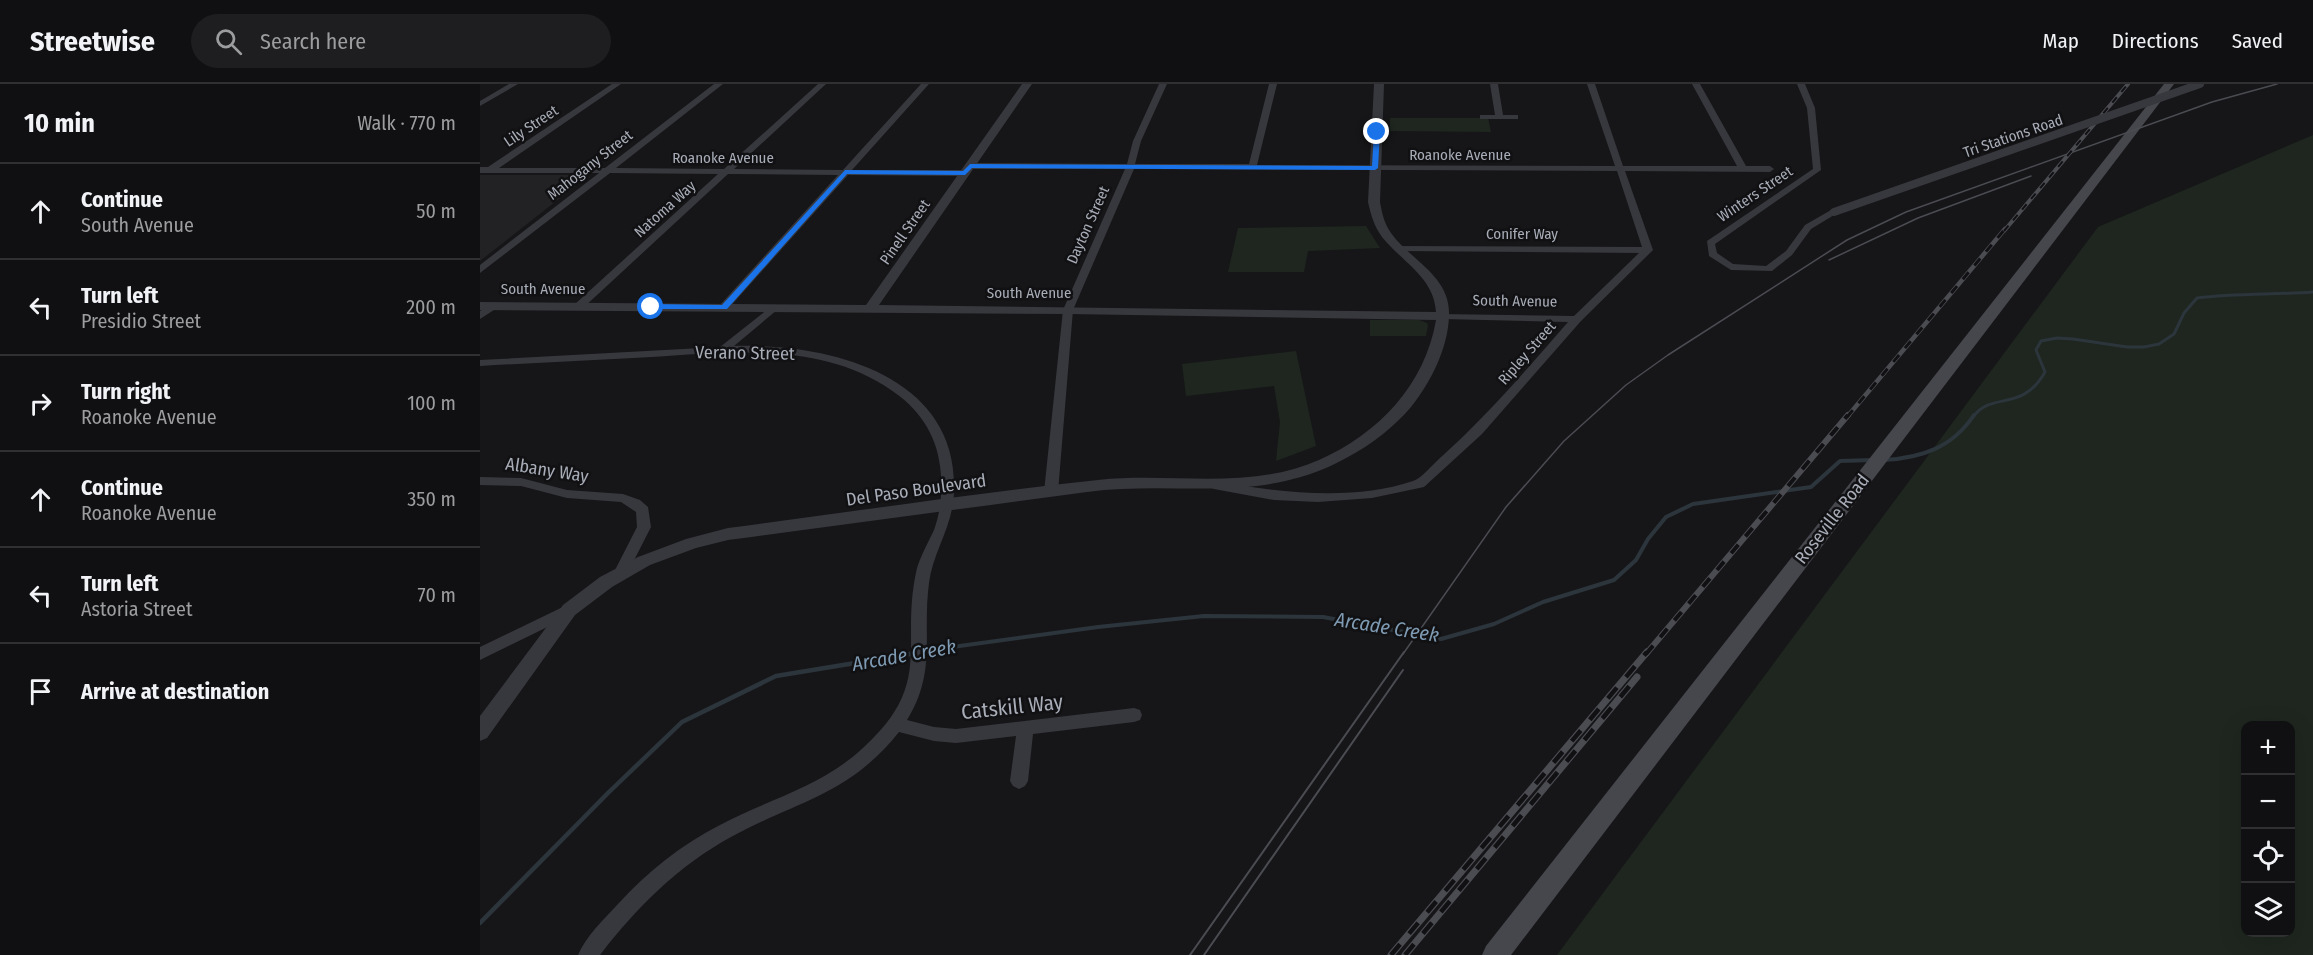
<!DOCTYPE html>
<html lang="en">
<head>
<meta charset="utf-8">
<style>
  :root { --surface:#101012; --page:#1e1e20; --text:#f1f3f6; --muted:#9c9d9f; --line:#303032 }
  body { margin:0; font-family:"Fira Sans Condensed",sans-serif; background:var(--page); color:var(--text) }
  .controls { position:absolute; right:18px; bottom:18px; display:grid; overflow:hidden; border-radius:12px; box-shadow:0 6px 24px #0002 }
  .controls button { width:54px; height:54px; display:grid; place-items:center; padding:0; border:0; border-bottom:2px solid var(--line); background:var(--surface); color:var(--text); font:30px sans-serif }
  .stop { position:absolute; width:18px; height:18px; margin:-14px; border:4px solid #1a73e8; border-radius:50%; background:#fff }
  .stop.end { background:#1a73e8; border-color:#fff; box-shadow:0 2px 6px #0008 }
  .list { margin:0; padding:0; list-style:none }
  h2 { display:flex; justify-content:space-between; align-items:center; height:78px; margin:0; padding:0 24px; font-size:26px }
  h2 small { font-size:20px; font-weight:400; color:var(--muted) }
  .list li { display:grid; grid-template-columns:39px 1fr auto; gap:18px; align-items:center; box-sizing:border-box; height:96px; padding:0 24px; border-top:2px solid var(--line) }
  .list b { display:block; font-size:22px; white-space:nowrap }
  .list p { margin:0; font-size:20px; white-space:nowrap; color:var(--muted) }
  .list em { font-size:20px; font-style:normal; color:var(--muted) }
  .icon { flex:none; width:33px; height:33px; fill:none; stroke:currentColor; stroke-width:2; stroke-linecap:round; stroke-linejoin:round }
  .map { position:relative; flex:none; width:1833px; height:871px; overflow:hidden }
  header { display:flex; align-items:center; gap:36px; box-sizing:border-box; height:84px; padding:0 30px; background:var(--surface); border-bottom:2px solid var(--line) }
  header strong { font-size:28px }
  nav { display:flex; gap:33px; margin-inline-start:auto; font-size:21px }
  .search { width:420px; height:54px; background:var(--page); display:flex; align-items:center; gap:15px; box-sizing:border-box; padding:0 21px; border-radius:33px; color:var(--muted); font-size:22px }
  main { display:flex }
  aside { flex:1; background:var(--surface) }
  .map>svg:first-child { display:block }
  .built { fill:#222225 }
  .green { fill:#1e261f; fill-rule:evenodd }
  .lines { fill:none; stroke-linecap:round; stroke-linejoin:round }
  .stream-far2 { stroke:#2c353c; stroke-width:3 }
  .stream-far1 { stroke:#2c353c; stroke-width:4 }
  .stream { stroke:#2c353c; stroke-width:4.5 }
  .minor { fill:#37383d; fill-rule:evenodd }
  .tertiary { fill:#37383d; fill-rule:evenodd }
  .secondary { fill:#45474d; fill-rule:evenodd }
  .tram-far1 { stroke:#4a4c52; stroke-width:1.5 }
  .tram { stroke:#4a4c52; stroke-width:2 }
  .rail-far3-casing { stroke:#4a4c52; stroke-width:4 }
  .rail-far2-casing { stroke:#4a4c52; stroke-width:4.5 }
  .rail-far1-casing { stroke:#4a4c52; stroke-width:6 }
  .rail-casing { stroke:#4a4c52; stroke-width:7 }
  .rail-far3 { stroke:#111113; stroke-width:2; stroke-dasharray:7; stroke-linecap:butt }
  .rail-far2 { stroke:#111113; stroke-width:3; stroke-dasharray:9; stroke-linecap:butt }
  .rail-far1 { stroke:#111113; stroke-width:4; stroke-dasharray:11; stroke-linecap:butt }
  .rail { stroke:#111113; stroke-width:4.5; stroke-dasharray:14; stroke-linecap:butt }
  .minor-bridge { stroke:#37383d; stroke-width:8 }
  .route { fill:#1a73e8 }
  .labels { text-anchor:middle; stroke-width:5; stroke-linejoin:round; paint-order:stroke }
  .far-street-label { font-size:15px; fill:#a8adb8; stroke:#111113 }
  .street-label { font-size:18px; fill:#a8adb8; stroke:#111113 }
  .water-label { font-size:20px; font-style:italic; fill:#7f9bb3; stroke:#111113 }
  .near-street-label { font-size:21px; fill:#a8adb8; stroke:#111113 }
</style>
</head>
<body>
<header>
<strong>Streetwise</strong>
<div class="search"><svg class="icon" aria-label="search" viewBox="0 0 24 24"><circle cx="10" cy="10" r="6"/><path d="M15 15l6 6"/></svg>Search here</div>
<nav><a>Map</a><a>Directions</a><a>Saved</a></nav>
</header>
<main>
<aside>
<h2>10 min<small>Walk · 770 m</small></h2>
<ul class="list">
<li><svg class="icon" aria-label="ahead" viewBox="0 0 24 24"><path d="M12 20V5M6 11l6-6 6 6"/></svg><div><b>Continue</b><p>South Avenue</p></div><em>50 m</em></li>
<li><svg class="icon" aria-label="left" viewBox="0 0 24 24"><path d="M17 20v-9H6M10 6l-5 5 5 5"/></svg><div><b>Turn left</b><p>Presidio Street</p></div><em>200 m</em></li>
<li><svg class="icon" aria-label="right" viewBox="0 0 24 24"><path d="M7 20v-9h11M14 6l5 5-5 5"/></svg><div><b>Turn right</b><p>Roanoke Avenue</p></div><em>100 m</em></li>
<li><svg class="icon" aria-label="ahead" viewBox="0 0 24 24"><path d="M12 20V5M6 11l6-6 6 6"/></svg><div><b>Continue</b><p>Roanoke Avenue</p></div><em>350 m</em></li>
<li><svg class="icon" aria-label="left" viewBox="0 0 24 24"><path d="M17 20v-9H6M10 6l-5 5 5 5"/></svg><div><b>Turn left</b><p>Astoria Street</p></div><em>70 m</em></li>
<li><svg class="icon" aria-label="arrive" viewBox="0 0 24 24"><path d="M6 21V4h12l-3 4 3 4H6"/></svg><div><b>Arrive at destination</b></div></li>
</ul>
</aside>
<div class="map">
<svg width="1833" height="871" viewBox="0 0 1833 871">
  <rect width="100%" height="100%" fill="#161618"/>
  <path class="built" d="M0,91H106L108,92L0,177Z"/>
  <path class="green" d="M910,34H1008L1011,48L910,47Z
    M1833,51V871H1077L1618,143ZM1766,642H1810V848H1766Z
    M886,142L900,164L828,167L824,188H748L758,144Z
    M890,236H939L947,239L948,242L946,252H890Z
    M816,267L836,362L796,377L800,338L794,302L706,312L702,280Z"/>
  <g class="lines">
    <path class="stream-far2" d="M1493,333C1511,307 1542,329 1565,288L1556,266L1561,257L1577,254L1593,255L1647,263H1664L1679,260L1694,250L1704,229L1717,214C1756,209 1794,211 1833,208"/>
    <path class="stream-far1" d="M1404,376C1441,374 1472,364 1494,331
      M443,567L618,543L724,532L843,533L961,555L1014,540L1063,518L1134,496L1156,476L1168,455L1186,433L1213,420L1331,403L1360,377L1393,376
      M433,570L436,569"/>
    <path class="stream" d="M0,839L128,709L202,638L296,592L436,569"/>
    <path class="minor" d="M29,0H38L0,22V17Z
      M132,0H141L19,84H125L234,0H243L136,84L244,85L338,0H346L254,85L363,86L441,0H449L372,86H485L489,89L485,92L368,91L248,225L244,226L239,223L240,221L358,91L248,90L103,224L99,225L94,222L95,220L238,90L130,89L0,189V181L119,89H0V83H8Z
      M679,0H687L661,57L655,80H769L789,0H797L777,81L1135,82L1107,0H1115L1143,82H1257L1212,0H1220L1266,82H1290L1294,85L1290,88L1145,87L1173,166L1171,168L1101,237L1002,350L944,403L892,414L838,418L794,416L734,405L727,401L734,397C797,408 871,418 933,397C942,394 952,381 960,374C1007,332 1047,285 1088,238L963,235L959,234V230L1094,232L1159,169L917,167L912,164L914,162L1162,163L1137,87L654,85L593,226L578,408L571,412L564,408L583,226L645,85H490L486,82L490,79L647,80L653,57Z
      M1010,0H1018L1023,31H1038V35H1000V31H1015Z
      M1317,0H1325L1335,24L1341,86L1235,160L1237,169L1253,180L1286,182L1306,167L1325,141L1351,126L1359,128L1331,145L1312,171L1292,187L1251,186L1229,172L1227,157L1333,85L1327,24Z
      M13,219L18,222L17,224L0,235V227Z
      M293,221L298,224L297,226L254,262C348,259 479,290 474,408C473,443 453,467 449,499C442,552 457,587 427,636L454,643L476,645L654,624L660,626L662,631L660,636L654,638L553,650L548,697L545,702L539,705L533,702L530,697L536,652L476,659L454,657L419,648C369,711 317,717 251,753C198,782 157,823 120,871H98C106,852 124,835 138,820C167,788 201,761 240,741C289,715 343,702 384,663C455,598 419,561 437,484C441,471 448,459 454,446C461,427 463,403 460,382C456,349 438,324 411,306C335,254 239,270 153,274C102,277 51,279 0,282V276L240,263Z
      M0,393L41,394L87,406L143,410L160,416L168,423L171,443L145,494H135L133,490L157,443L156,428L141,418L87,414L41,402L0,401Z
      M89,520L94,522L96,526L94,530L0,576V563Z"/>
    <path class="tertiary" d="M542,0H552L399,221L956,228C954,193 922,178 902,153C894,142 891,131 888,118L894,0H904L900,118C902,129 904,139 911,149C931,177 971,192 969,232C968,264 951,298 931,323C913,344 892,360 868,373C781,422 699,396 607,408C487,424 368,440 248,456L216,464L170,481L132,503L95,531L7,654L0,657V632L83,521L120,493L158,473L206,455L248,444C371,428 495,409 618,396C692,388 769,407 839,376C898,350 945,301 956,236L588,230L0,226V218L386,221Z"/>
    <path class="secondary" d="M1684,0H1694L1031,871H1002L1006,862Z"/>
    <path class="tram-far1" d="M1349,176L1438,134L1551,92
      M923,570L1026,423L1084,357L1146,301L1188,271L1367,156L1426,128L1732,18L1797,0"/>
    <path class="tram" d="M710,871L924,568
      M724,871L923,586"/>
    <defs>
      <path id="rail-far3" d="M1524,147L1648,0"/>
      <path id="rail-far2" d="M1367,333L1525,145"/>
      <path id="rail-far1" d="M1166,570L1368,331"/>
      <path id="rail" d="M911,871L1167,568
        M925,871L1157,593"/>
    </defs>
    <use href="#rail-far3" class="rail-far3-casing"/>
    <use href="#rail-far2" class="rail-far2-casing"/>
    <use href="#rail-far1" class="rail-far1-casing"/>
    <use href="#rail" class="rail-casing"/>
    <use href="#rail-far3" class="rail-far3"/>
    <use href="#rail-far2" class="rail-far2"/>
    <use href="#rail-far1" class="rail-far1"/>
    <use href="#rail" class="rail"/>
    <path class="minor-bridge" d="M1354,128L1720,0"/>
  </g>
  <path class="route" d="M897,46L900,48L898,84L895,86L492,84L485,91L367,90L247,225H171L167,223L171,220L242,221L365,86L483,87L490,80L892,82L894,48Z"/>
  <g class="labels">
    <g class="far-street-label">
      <text transform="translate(51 42) rotate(-34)" y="5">Lily Street</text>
      <text transform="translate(1533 52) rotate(-19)" y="5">Tri Stations Road</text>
      <text x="980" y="76">Roanoke Avenue</text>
      <text x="243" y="79">Roanoke Avenue</text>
      <text transform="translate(110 81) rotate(-38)" y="5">Mahogany Street</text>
      <text transform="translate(1275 110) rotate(-34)" y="5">Winters Street</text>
      <text transform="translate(185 125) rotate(-42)" y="5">Natoma Way</text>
      <text transform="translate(608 141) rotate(-66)" y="5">Dayton Street</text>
      <text transform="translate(425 148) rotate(-55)" y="5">Pinell Street</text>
      <text x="1042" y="155">Conifer Way</text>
      <text x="63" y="210">South Avenue</text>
      <text x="549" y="214">South Avenue</text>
      <text transform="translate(1035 217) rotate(1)" y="5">South Avenue</text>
      <text transform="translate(1047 269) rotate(-49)" y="5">Ripley Street</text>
    </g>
    <g class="street-label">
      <text transform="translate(265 269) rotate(1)" y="6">Verano Street</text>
      <text transform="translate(67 386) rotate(9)" y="6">Albany Way</text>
      <text transform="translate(436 406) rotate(-8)" y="6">Del Paso Boulevard</text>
      <text transform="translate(1352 435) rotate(-52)" y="6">Roseville Road</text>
    </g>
    <g class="water-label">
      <text transform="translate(907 543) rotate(9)" y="7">Arcade Creek</text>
      <text transform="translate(424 571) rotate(-10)" y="7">Arcade Creek</text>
    </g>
    <g class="near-street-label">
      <text transform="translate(532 623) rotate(-6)" y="7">Catskill Way</text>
    </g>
  </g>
</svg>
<div class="controls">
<button>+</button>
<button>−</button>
<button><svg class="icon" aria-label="locate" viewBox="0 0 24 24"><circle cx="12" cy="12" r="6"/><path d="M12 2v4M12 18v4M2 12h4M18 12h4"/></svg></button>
<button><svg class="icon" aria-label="layers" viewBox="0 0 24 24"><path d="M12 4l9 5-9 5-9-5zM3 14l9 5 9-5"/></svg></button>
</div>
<div class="stop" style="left:171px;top:223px"></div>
<div class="stop end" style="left:897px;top:48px"></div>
</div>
</main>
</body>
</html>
